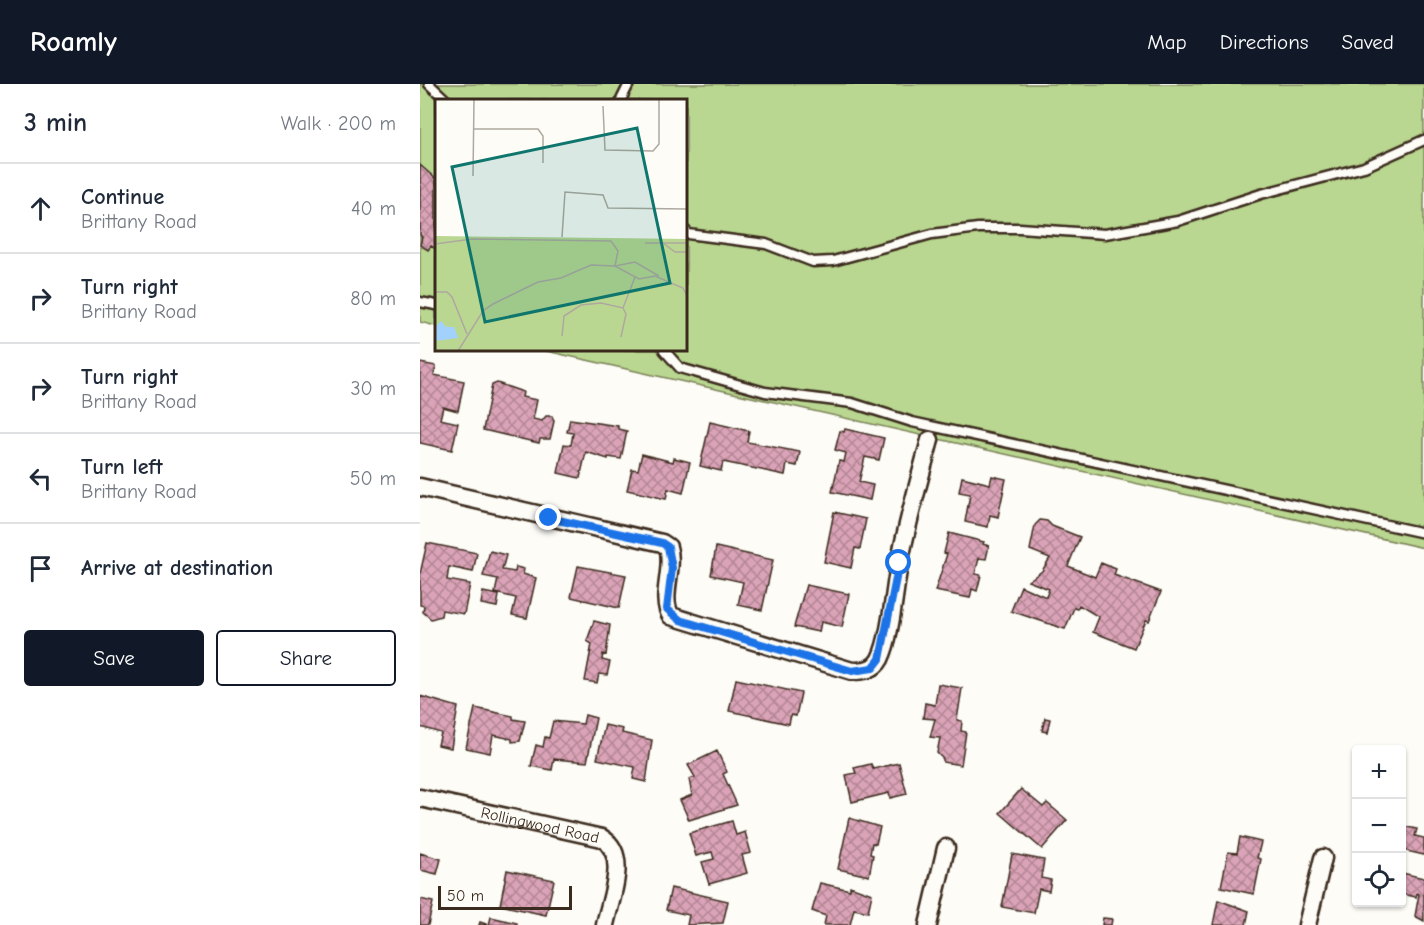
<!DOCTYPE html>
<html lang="en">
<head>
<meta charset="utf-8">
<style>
  :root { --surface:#fff; --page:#f2f2f3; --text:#1f2937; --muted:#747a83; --line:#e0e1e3; --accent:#111827 }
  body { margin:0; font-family:"Comic Neue",sans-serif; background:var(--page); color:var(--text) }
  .controls { position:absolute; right:18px; bottom:18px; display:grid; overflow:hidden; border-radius:6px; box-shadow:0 2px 4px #0004 }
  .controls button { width:54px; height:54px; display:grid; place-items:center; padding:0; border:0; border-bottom:2px solid var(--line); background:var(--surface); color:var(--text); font:30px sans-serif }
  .scale { position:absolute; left:18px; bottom:15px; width:134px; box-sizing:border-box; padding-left:6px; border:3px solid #3b2a1e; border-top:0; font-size:16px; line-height:21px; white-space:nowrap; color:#3b2a1e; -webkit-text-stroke:4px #fdfcf7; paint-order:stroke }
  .stop { position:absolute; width:18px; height:18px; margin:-14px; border:4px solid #1a73e8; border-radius:50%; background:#fff }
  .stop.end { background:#1a73e8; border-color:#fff; box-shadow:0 2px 6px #0008 }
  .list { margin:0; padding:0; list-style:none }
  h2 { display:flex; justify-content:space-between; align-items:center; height:78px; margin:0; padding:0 24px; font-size:26px }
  h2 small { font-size:20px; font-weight:400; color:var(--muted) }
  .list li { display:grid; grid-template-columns:39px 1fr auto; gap:18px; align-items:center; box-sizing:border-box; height:90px; padding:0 24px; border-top:2px solid var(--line) }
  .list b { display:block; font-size:22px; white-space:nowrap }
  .list p { margin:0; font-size:20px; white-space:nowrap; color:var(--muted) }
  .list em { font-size:20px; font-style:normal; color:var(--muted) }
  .actions { display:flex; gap:12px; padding:18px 24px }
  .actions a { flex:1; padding:14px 0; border:2px solid var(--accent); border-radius:6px; text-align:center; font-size:21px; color:var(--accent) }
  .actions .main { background:var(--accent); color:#fff }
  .icon { flex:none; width:33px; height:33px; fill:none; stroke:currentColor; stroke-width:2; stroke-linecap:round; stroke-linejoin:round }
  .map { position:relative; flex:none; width:1004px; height:841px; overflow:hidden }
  header { display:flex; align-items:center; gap:36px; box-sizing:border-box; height:84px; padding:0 30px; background:var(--accent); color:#fff }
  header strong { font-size:28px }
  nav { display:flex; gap:33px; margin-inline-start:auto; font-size:21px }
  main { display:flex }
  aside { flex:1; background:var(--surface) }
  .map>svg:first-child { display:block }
  .green { fill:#b9d790; stroke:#7a8057; stroke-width:1.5 }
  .building { fill:url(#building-cross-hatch); stroke:#3b2a1e; stroke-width:1.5 }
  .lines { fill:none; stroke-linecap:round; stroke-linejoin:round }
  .service-casing { stroke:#3b2a1e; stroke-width:13 }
  .minor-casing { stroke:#3b2a1e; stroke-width:21 }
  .service { stroke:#fdfcf7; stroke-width:8 }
  .minor { stroke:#fdfcf7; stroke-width:16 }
  .route { stroke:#1a73e8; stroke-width:8 }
  .labels { text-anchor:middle; stroke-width:6; stroke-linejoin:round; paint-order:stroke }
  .street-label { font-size:16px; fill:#3b2a1e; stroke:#fdfcf7 }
  .inset-road { fill:none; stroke:#afa8a0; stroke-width:1.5 }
  .view { fill:#0f766e; fill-opacity:0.15; stroke:#0f766e; stroke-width:3 }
  .inset-edge { fill:none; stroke:#3b2a1e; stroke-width:3 }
</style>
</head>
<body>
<header>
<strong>Roamly</strong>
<nav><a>Map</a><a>Directions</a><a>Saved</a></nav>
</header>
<main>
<aside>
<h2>3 min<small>Walk · 200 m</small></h2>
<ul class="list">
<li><svg class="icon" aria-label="ahead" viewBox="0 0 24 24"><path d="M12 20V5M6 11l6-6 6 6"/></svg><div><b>Continue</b><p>Brittany Road</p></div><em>40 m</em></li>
<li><svg class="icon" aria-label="right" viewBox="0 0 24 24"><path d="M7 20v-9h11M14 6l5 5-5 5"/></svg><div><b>Turn right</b><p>Brittany Road</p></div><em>80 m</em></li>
<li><svg class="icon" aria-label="right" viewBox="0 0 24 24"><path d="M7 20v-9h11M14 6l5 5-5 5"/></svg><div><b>Turn right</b><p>Brittany Road</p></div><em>30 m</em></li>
<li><svg class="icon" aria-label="left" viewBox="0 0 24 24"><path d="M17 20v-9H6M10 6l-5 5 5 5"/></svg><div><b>Turn left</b><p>Brittany Road</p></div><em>50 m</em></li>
<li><svg class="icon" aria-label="arrive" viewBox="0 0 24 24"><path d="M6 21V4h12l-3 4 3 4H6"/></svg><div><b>Arrive at destination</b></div></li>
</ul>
<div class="actions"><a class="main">Save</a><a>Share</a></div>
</aside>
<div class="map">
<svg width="1004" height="841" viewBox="0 0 1004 841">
  <defs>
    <pattern id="building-cross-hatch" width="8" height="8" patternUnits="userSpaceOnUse" patternTransform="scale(1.5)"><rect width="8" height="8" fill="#daa3b7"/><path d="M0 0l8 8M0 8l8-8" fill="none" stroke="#b28594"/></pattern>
  </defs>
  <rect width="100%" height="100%" fill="#fdfcf7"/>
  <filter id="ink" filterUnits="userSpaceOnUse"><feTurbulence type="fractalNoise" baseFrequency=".0167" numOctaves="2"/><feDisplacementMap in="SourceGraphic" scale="12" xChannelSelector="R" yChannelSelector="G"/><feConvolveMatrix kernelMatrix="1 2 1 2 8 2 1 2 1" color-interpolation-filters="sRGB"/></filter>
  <g filter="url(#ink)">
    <path class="green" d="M0,0H1004V464L122,266H266V16H16V242L0,238Z"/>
    <path class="building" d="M0,81L16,95V165L11,162L8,166L0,161L2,153L0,151Z
      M0,279L16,282L14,291L44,297L38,327L23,323L20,335L38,339L32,366L0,359Z
      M77,299L103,308L102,313L117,316L113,335L122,337L126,332H132L134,337L130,355H120L119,359L63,346L72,301Z
      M150,335L198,342V345L207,347L201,375L188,373V375L166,368L160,394L138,389L144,360L151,361L153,349L147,348Z
      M290,338L329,347L327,358L380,368L377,382L367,380L365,391L303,378L301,387L280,382Z
      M425,345L464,354L459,376L445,373L439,398L453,401L450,416L412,408L419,377L424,378L426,369L415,366L420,347L424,348Z
      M222,370L253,378L254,374L270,378L263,409L248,405L246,415L207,406L212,385L218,386Z
      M572,392L586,395L578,433L570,431L568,443L545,438L550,410L539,408L542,393L570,400Z
      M414,428L446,435L440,465L435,464L431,484L404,478Z
      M620,436L627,437L632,442L660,453L648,482L675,493L681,479L696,485L694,491L741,508L729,537L726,536L714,564L673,548L679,533L659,521L657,525L654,524L645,545L591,527L601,502L626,513L629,505L608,497L622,487L630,474L610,466L615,441Z
      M529,449L564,458L563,460L569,462L566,475L559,474L555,490L561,491L557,507L552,505L550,514L515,507L527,470L524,469Z
      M7,459L57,469L53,488L29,483L27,496L50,500L44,530L22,526L21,532L11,535L3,528L4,522L0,521V490Z
      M296,463L353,476L342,526L318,521L323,498L291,491Z
      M70,467L86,471L82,486L95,488L96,483L104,485L103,490L116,494L107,534L92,531L96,514L75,509L78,495L63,492Z
      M158,482L206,491L199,524L151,513Z
      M386,501L429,510L422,543L401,538L399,548L374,543Z
      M63,508L79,511L77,523L61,520Z
      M174,537L190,541L186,571L183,570L182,576L190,578L187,591L179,590L177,599L165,597L172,560L167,557Z
      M316,595L381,609L376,632L371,631L369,640L309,627Z
      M518,600L542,604L537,636L542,637L541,647L546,648L541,681L523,678V675L517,669L520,654L510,653L515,635L503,634L505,619L515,621Z
      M0,612L38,623L31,664L18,661L21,649L0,643Z
      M55,624L93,632V635L105,637L100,657L92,658V655L73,651L70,669L46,664Z
      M165,631L176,634L167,678L134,675L132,686L111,682L116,661L123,663L125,653L129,654L133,637L163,640Z
      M625,634L630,635L627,648L622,647Z
      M185,641L203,645L202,649L232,656L226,698L213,695L215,683L177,675Z
      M297,667L307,688L303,690L317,721L269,736L260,716L272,711L269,695L275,693L268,681Z
      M479,679L487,710L470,714L469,709L432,718L426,691L436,689L434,684L451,680L453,685Z
      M601,705L623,723L627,719L647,736L622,765L580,729Z
      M429,734L460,743L456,760L452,759L450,770L453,771L449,792L418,785Z
      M312,737L316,751L325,748L331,769L322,771L327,789L289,800L282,778L294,775L292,768L276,772L269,749Z
      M982,742L997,745L995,752L1004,754V771L982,766Z
      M820,753L841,758L837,774L841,775L834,810L801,803L808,768L817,769Z
      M0,769L21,775L17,790L0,786Z
      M592,770L624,776L621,794L631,796L629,807L619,805L614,829L582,823Z
      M87,786L134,796L126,831L80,821Z
      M982,789L1004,794V837L995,832L999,810L997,809L996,813L982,810Z
      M400,799L430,806V802L452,810L448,828L434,825L430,841H404L406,832L392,827Z
      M251,804L308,817L303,839L267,841L269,831L246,826Z
      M0,815L13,818L8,841H0Z
      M798,816L829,827L826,841H793Z
      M71,833L97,839V841H59L60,838L69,841Z
      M683,834L692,835L691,841H682Z"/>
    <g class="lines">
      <defs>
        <path id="service" d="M9,0L26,16
          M201,16L209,0
          M266,147L268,150L346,160L393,178L413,177L512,150L558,144H600L685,150L758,137L841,110L944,83L1004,56
          M0,218L16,221
          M244,266L260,284L345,308L432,319L492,338L1004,449"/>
        <g id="minor">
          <path d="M0,403L242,459L248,463C255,485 239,513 251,532L432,587C444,587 454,586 460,575C471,553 474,507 479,481C487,439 499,397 510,356"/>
          <path id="s1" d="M0,714L182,754C210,771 190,815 185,841"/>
          <path d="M508,841L526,764"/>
          <path d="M887,841L903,774"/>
        </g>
      </defs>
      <use href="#service" class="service-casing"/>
      <use href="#minor" class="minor-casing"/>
      <use href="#service" class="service"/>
      <use href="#minor" class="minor"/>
    </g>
  </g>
  <g class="lines" filter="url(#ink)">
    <path class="route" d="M129,434L242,459L248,463L252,484L247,525L260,536L432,587L453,584L460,575L479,479"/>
  </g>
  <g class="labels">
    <g class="street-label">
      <text dy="6" stroke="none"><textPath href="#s1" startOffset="123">Rollingwood Road</textPath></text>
    </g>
  </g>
  <g transform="translate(15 15)">
    <rect width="252" height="252" fill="#fdfcf7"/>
    <path d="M0,137L252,140V252H0Z" fill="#b9d790"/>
    <path d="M6,222L11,228H19L23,239L0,242V228Z" fill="#a2d1fe"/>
    <path class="inset-road" d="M168,7L170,51L218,52L224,45V0M39,30H103L108,37V64M38,77L39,0M127,138L130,93L168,96L173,109L252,110M210,144H252M228,144L240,153H252M0,145L37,140L176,142L183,152L180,167L200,163L224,177M0,193H12L17,198L32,235M127,237L129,217L146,206L166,204L188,209L200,178M186,238L191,215L188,209M23,252L48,212L58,205L103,183L126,179L156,166L180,167L204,180L220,177L248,189L252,197"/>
    <path class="view" d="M202,29L235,184L50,223L17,68Z"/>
    <rect width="252" height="252" class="inset-edge"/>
  </g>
</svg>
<div class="controls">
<button>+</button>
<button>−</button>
<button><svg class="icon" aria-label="locate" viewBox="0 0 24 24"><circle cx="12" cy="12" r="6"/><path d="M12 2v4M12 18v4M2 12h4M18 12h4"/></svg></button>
</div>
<div class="scale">50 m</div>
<div class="stop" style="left:479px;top:479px"></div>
<div class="stop end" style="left:129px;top:434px"></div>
</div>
</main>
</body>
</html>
